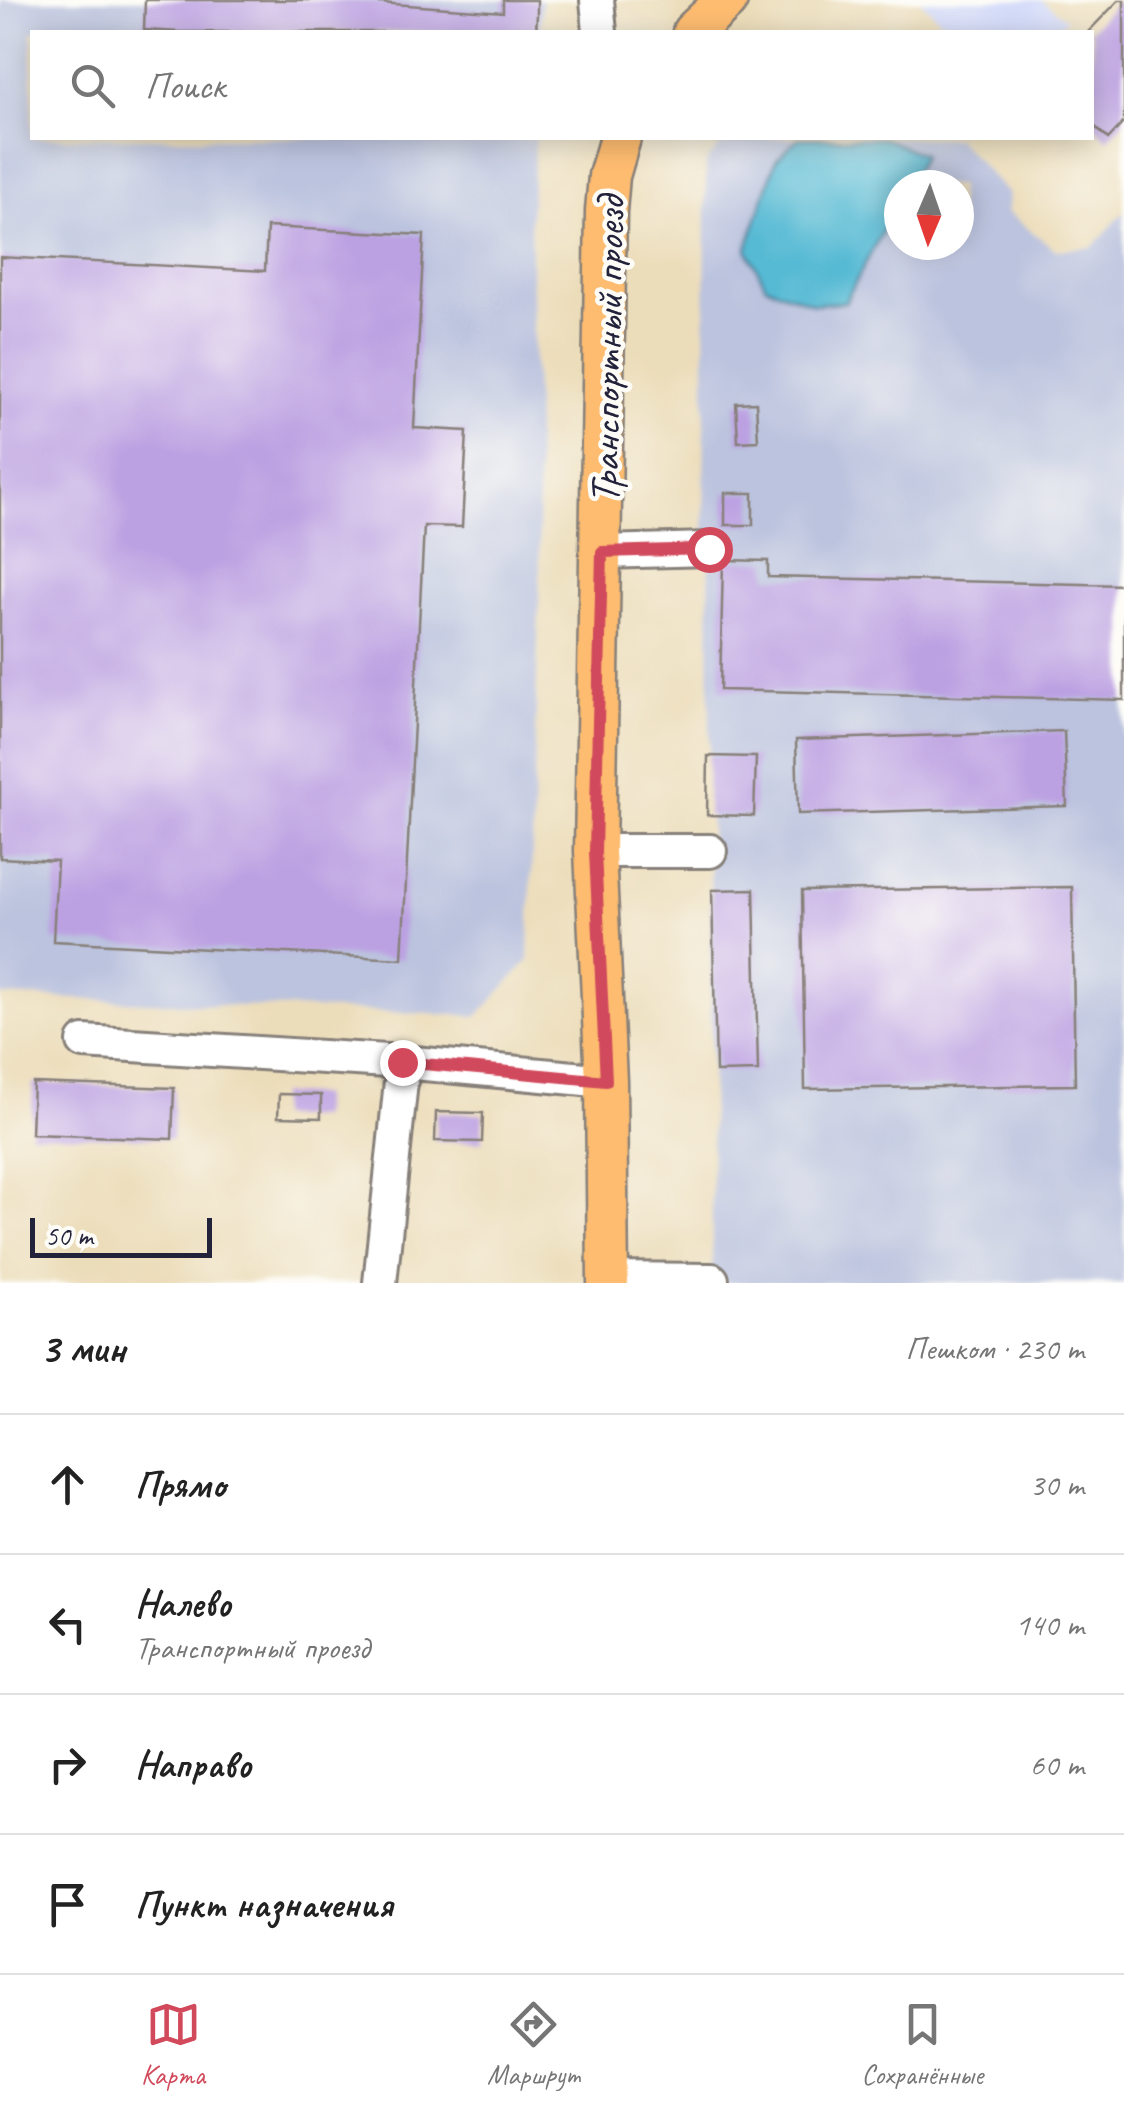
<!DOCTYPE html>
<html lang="ru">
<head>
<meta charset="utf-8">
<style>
  :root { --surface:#fff; --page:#f6f6f6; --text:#222; --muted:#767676; --line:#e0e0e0; --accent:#d1495b }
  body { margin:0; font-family:Caveat,sans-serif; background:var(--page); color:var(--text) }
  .compass { position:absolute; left:884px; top:170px; width:90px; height:90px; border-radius:50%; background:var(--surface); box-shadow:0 5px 25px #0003; rotate:182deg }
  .scale { position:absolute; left:30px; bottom:25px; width:182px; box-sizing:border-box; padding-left:10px; border:5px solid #22223b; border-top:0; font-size:28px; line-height:35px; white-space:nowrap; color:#22223b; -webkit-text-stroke:8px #fdfcf7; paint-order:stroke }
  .stop { position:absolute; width:30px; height:30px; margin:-22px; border:8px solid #d1495b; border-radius:50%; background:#fff }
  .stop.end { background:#d1495b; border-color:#fff; box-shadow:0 2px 10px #0008 }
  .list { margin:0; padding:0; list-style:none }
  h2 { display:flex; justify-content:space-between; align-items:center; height:130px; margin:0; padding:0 40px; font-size:42px }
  h2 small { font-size:32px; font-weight:400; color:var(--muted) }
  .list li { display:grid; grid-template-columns:65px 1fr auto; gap:30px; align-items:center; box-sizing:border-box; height:140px; padding:0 40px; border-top:2px solid var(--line) }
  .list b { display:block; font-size:38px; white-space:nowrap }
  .list p { margin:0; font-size:32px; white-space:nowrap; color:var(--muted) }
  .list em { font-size:32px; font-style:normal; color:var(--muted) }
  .icon { flex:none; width:55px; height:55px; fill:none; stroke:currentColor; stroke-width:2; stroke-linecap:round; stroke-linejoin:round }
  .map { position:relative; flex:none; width:1124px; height:1283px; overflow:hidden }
  .search { position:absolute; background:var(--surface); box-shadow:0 5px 25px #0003; left:30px; right:30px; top:30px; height:110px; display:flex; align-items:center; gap:25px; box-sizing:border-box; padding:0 35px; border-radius:0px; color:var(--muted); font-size:38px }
  .sheet { height:690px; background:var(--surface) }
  nav { display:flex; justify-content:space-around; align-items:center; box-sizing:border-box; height:140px; border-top:2px solid var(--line); background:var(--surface); font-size:28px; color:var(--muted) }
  nav a { display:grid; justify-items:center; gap:5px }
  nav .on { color:var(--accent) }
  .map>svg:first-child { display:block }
  .built { fill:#d1d9f9 }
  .industrial { fill:#bbc3de; fill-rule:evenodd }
  .water { fill:#56bad4; stroke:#3c6e88; stroke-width:2.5 }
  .building { fill:#bca1e2 }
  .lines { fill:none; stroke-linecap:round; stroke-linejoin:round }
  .minor-casing { stroke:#87807a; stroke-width:38 }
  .major-casing { stroke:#87807a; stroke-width:45 }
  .minor { stroke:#fff; stroke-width:32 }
  .major { stroke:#fdbc6f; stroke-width:40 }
  .route { stroke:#d1495b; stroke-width:12 }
  .labels { text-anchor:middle; stroke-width:9; stroke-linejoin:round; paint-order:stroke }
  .street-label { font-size:42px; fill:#22223b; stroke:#fdfcf7 }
</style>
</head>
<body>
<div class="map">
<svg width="1124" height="1283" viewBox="0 0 1124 1283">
  <rect width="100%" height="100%" fill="#fdfcf7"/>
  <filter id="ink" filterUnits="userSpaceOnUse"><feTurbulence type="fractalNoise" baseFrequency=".01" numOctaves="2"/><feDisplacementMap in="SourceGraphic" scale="20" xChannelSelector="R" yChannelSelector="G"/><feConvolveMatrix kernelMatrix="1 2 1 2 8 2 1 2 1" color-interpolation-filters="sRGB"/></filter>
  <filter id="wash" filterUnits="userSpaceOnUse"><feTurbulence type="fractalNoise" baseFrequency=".0048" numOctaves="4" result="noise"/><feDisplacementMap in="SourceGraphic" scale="40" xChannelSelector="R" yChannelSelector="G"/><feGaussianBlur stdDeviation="2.25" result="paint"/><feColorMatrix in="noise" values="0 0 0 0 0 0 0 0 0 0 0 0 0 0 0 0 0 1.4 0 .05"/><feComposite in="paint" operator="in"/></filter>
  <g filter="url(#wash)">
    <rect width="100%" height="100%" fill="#ecddba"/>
    <path class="built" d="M920,0H1041L1066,19L1053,32H953Z"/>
    <path class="industrial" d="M0,0H542L540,32H32V138H535L530,220L540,571L529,960L478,1016L0,996Z
      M728,138H956L1009,195L1007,212L1056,250L1092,247L1124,212V1283H712L709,549L704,531L706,161ZM899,185H959V245H899Z"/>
    <path class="water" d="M798,138H883L923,155L907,185H899V200L845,302L814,304L766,286L747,249L776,160Z"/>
    <g id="blocks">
      <path class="building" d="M145,0H338L503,12V0H537V14L536,32H180L144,30Z
        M1119,0H1124V122L1108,139L1092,124V32H1088Z
        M267,227L424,235L414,428L467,431L462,527L424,526L402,959L53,941L57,861L0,858V257L265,271Z
        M756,402L758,441L738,442L736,403Z
        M725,493H753V525H725Z
        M723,560L768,561V577L1124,585V700L720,690Z
        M1064,731L1067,806L798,814L796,740Z
        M708,756L756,757L754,816L707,815Z
        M1072,887L1075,1085L805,1089L802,891Z
        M754,889L758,1071L716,1072L712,890Z
        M33,1083L174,1088L172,1139L31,1134Z
        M279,1094L321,1095V1118L278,1117Z
        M436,1112L483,1113L482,1142L435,1141Z"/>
    </g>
  </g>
  <g filter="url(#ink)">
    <use href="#blocks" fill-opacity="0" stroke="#87807a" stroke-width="2.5"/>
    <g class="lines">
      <defs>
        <path id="minor" d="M597,0L600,32
          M602,552L709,549
          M595,851H710
          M84,1042L403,1062L606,1081
          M608,1279L712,1280
          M380,1283L403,1062"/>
        <path id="major" d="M693,32L727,0
          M608,1283L606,1081L595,851L606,211L609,176L620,138"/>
      </defs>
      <use href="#minor" class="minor-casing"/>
      <use href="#major" class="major-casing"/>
      <use href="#minor" class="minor"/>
      <use href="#major" class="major"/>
    </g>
  </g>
  <g class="lines" filter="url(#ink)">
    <path class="route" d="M402,1062L606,1081L595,852L602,552L709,549"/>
  </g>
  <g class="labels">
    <g class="street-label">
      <text transform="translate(606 350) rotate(-89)" y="15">Транспортный проезд</text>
    </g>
  </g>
</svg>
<svg class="compass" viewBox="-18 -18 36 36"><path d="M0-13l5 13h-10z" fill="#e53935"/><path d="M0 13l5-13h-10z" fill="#767676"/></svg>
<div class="scale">50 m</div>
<div class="stop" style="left:709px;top:549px"></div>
<div class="stop end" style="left:402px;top:1062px"></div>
<div class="search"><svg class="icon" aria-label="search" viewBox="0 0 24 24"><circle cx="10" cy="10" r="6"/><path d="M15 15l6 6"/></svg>Поиск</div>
</div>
<section class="sheet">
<h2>3 мин<small>Пешком · 230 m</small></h2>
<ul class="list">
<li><svg class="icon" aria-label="ahead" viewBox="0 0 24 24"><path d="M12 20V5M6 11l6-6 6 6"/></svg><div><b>Прямо</b></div><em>30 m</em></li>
<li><svg class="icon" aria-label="left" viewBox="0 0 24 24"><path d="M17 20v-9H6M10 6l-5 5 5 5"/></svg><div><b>Налево</b><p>Транспортный проезд</p></div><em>140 m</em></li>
<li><svg class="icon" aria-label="right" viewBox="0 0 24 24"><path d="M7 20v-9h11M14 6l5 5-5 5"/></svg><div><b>Направо</b></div><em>60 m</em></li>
<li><svg class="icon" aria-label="arrive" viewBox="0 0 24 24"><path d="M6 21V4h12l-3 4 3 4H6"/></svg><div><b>Пункт назначения</b></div></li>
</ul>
</section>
<nav>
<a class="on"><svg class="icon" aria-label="map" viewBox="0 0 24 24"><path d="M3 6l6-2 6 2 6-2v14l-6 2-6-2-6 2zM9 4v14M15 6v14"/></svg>Карта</a>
<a><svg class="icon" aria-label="directions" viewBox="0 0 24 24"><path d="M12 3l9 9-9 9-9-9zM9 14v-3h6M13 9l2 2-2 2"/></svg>Маршрут</a>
<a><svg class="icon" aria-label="saved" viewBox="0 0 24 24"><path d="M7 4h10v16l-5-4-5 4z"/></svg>Сохранённые</a>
</nav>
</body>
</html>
